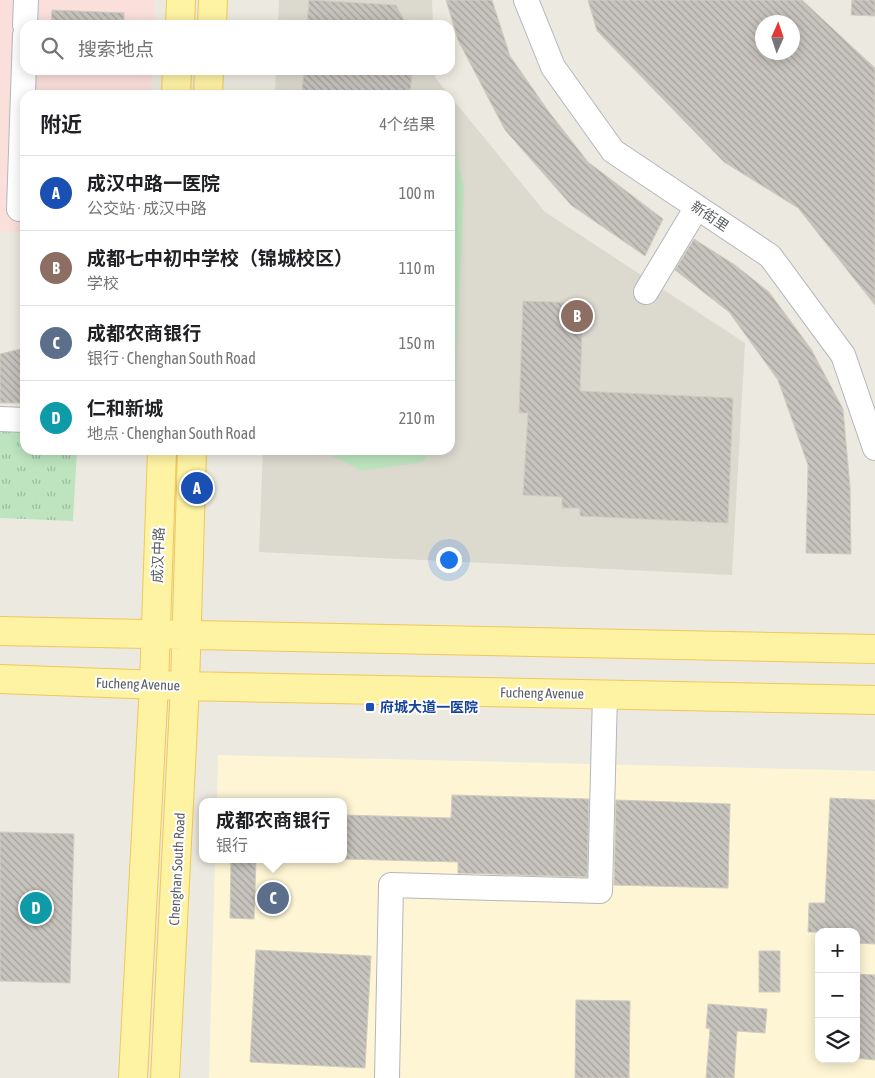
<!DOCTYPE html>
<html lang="zh">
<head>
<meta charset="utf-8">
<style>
  :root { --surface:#fff; --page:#f6f6f6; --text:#202124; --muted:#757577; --line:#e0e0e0; --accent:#e73e2b }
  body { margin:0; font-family:"Asap Condensed","Noto Sans SC",sans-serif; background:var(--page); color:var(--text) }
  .controls { position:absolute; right:15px; bottom:15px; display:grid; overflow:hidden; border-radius:10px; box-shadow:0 2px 12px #0003 }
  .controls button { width:45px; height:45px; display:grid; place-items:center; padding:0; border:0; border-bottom:1px solid var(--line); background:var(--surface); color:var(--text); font:25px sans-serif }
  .compass { position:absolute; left:755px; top:15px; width:45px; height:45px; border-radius:50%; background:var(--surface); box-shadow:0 2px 12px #0003; rotate:3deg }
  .you { position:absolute; left:448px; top:559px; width:18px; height:18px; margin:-12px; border:4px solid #fff; border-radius:50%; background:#1a73e8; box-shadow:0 0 0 8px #1a73e833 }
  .badge { display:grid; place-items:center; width:32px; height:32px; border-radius:50%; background:var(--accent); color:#fff; font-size:16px; font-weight:700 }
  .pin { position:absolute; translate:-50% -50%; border:2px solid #fff; box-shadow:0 1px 5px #0006 }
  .popup { position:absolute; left:199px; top:798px; width:148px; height:65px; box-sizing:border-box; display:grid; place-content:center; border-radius:10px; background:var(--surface); filter:drop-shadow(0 1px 4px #0005); font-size:16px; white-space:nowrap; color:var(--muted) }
  .popup b { font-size:19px; color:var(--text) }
  .popup::after { content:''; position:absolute; left:50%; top:100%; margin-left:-10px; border:10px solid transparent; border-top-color:var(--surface) }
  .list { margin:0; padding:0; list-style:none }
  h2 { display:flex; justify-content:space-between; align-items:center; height:65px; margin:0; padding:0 20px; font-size:21px }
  h2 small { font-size:16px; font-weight:400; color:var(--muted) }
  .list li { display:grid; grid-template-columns:32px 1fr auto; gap:15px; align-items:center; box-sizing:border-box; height:75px; padding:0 20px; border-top:1px solid var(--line) }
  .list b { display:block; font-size:19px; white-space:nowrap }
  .list p { margin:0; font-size:16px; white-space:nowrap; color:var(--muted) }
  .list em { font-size:16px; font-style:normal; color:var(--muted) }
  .icon { flex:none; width:28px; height:28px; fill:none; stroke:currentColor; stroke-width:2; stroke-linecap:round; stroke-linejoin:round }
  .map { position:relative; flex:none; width:875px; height:1078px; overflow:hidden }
  .search { position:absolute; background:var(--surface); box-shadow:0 2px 12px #0003; left:20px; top:20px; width:435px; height:55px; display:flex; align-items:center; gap:12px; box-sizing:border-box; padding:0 18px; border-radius:15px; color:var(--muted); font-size:19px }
  .panel { position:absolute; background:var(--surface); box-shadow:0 2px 12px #0003; left:20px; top:90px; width:435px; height:365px; border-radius:15px }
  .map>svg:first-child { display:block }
  .commercial { fill:#fdf5d4; fill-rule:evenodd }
  .education { fill:#dcd9cf }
  .medical { fill:#fadfdb }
  .grass { fill:url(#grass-tufts) }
  .pitch { fill:#bde4be }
  .building { fill:url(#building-back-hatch); stroke:#d1ccbf; fill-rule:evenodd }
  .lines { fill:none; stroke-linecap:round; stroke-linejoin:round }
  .minor-casing { stroke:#b3b7bb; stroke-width:26 }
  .major-casing { stroke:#f0c856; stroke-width:30 }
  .minor { stroke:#fff; stroke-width:24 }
  .major { stroke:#fef2a3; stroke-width:28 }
  .transit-dot { fill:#1a4fb4; stroke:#fff; stroke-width:2 }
  .labels { text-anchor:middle; stroke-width:4; stroke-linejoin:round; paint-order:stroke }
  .street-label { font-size:14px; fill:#595d62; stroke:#fff }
  .transit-label { font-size:14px; font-weight:bold; fill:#164399; stroke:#fff; text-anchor:start }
</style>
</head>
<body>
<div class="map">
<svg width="875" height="1078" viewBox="0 0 875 1078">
  <defs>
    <pattern id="grass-tufts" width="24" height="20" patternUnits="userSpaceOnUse" patternTransform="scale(1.25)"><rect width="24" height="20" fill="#bde4be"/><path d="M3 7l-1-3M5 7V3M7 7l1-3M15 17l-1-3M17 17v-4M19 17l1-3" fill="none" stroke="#9dbc9e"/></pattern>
    <pattern id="building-back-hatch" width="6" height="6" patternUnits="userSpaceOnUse" patternTransform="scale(1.25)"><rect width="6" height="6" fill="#c7c4be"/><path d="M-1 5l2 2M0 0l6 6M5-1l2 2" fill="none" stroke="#a5a29e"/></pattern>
  </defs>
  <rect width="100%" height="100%" fill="#eceae0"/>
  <path class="commercial" d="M218,755L875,771V1078H209L215,859H343V802H217ZM819,932H856V1059H819Z"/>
  <path class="education" d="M279,0H432L433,25H278Z
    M276,70H435V77L449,95H275Z
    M450,96L545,212L745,343L732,575L259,552L263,450H450Z"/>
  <path class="medical" d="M0,0H155L154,25H25V70H152L151,95H25V233L0,231Z"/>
  <path class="grass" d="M0,426H25V450H77L73,521L0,518Z"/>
  <path class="pitch" d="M450,145L456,150L464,189L454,414L450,420Z
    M321,450H431L423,462L362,471Z"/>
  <path class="building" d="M309,0L396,5L407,25H307Z
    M446,0H492L510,56L549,112L588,162L663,219L645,256L571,205L505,130L458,40Z
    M588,0H802L875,68V305L798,208L724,162L597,31ZM762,22H792V52H762Z
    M852,0H875V16L851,15Z
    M52,10L124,13V25H51Z
    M304,70H412L410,95H359L302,91Z
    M694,239L735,265L769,292L811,349L843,409L850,487L851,554L806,553L808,465L778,380L729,312L675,270Z
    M523,301L583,303L580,391L733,398L728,523L580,516V508H562V497L523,495L528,413H519Z
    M25,348V403H0V354Z
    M452,795L589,799L587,877L458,873V862L343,859V815L451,818Z
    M830,798L875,800V944L856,943V932H808L809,903H825Z
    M616,800L730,804L728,888L614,885Z
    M0,832L74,834L70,983L0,981Z
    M231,859H256L254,919L230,918Z
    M256,950L371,956L365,1068L250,1062Z
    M759,951H780V992H759Z
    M856,974L875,975V1060L856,1058Z
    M576,1000L630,1001L629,1078H575Z
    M708,1004L767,1009L765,1033L737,1031L734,1078H706L710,1029L706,1028Z"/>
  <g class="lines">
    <defs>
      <path id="minor" d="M526,0L553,67L613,151L770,256L843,355L875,448
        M25,25L26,0
        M25,35L19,209H25
        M646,292L697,207
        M0,419L25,420
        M387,1078L391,885L600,891L605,694"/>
      <path id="major" d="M180,25L181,0
        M212,25L213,0
        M176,95L177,70
        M208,95L209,70
        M0,631L875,649
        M0,679L185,686L875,700
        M133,1078L154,684L162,450
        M165,1078L185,686L192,450"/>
    </defs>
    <use href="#minor" class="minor-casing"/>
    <use href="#major" class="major-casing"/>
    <use href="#minor" class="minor"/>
    <use href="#major" class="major"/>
  </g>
  <rect class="transit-dot" x="365" y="702" width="10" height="10" rx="2.5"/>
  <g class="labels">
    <g class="street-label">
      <text transform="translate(710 216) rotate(34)" y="5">新街里</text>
      <text transform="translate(158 555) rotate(-88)" y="5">成汉中路</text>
      <text transform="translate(138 684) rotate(2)" y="5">Fucheng Avenue</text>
      <text transform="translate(542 693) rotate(1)" y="5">Fucheng Avenue</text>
      <text transform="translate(177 869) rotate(-87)" y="5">Chenghan South Road</text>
    </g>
    <g class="transit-label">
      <text x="380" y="712">府城大道一医院</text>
    </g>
  </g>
</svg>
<div class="controls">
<button>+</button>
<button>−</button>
<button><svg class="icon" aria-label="layers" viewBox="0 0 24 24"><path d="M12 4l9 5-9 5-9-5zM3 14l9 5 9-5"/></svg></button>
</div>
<svg class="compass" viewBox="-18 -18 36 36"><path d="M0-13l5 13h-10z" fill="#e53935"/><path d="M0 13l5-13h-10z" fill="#757577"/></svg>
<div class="you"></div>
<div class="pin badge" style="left:197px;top:488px;background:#1a4fb4">A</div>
<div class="pin badge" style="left:577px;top:316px;background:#8d6e63">B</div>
<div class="pin badge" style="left:273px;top:898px;background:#5c6f8a">C</div>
<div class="popup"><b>成都农商银行</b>银行</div>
<div class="pin badge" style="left:36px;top:908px;background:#0f9aa8">D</div>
<div class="search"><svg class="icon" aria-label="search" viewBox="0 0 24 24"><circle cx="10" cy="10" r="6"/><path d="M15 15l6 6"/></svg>搜索地点</div>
<section class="panel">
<h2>附近<small>4个结果</small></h2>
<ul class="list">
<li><span class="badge" style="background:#1a4fb4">A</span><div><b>成汉中路一医院</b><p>公交站 · 成汉中路</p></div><em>100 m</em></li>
<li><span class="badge" style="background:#8d6e63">B</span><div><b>成都七中初中学校（锦城校区）</b><p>学校</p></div><em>110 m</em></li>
<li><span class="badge" style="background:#5c6f8a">C</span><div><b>成都农商银行</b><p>银行 · Chenghan South Road</p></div><em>150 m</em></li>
<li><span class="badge" style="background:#0f9aa8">D</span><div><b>仁和新城</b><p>地点 · Chenghan South Road</p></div><em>210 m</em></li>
</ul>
</section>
</div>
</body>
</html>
